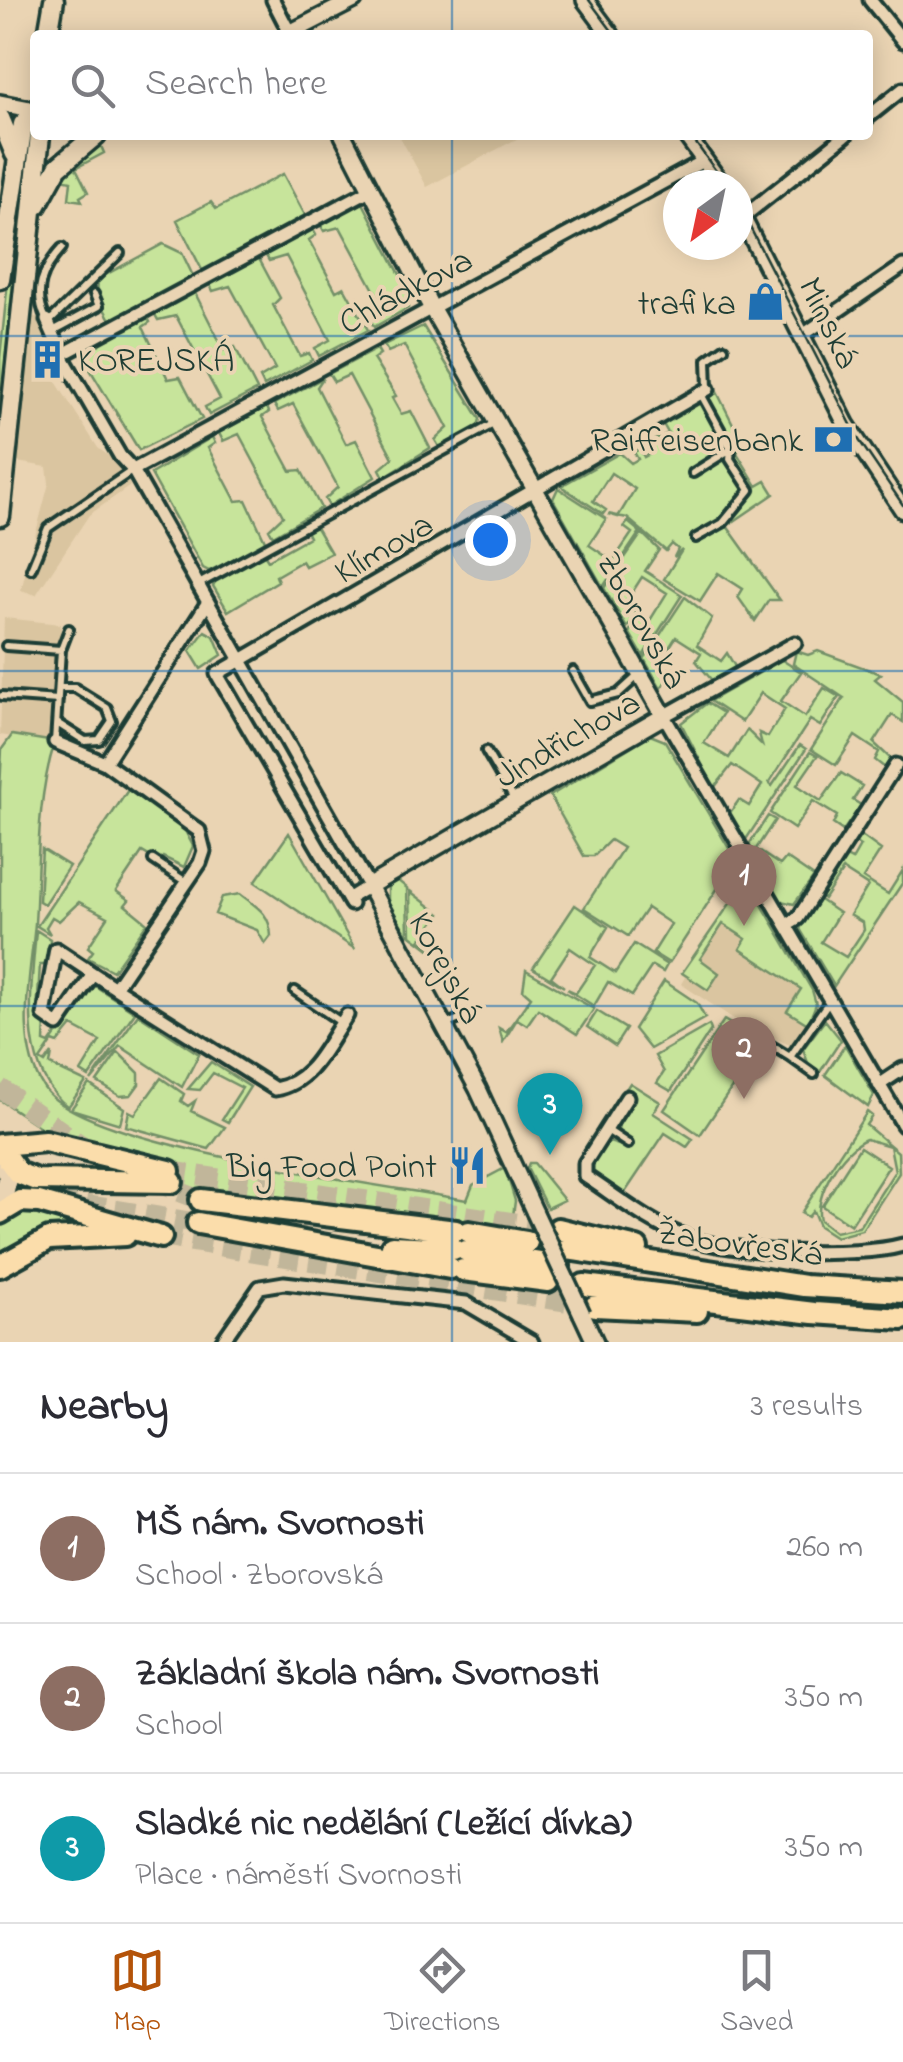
<!DOCTYPE html>
<html lang="en">
<head>
<meta charset="utf-8">
<style>
  :root { --surface:#fff; --page:#f7f7f7; --text:#2b2b33; --muted:#7c7c81; --line:#e1e1e2; --accent:#b45309 }
  body { margin:0; font-family:"Indie Flower",sans-serif; background:var(--page); color:var(--text) }
  .compass { position:absolute; left:663px; top:170px; width:90px; height:90px; border-radius:50%; background:var(--surface); box-shadow:0 5px 25px #0003; rotate:213deg }
  .you { position:absolute; left:490px; top:540px; width:35px; height:35px; margin:-25px; border:8px solid #fff; border-radius:50%; background:#1a73e8; box-shadow:0 0 0 15px #1a73e833 }
  .badge { display:grid; place-items:center; width:65px; height:65px; border-radius:50%; background:var(--accent); color:#fff; font-size:32px; font-weight:700 }
  .pin { position:absolute; translate:-50% -82px; filter:drop-shadow(0 2px 5px #0008) }
  .pin::after { content:''; position:absolute; top:52px; width:35px; height:30px; background:inherit; clip-path:polygon(0 0,100% 0,50% 100%) }
  .list { margin:0; padding:0; list-style:none }
  h2 { display:flex; justify-content:space-between; align-items:center; height:130px; margin:0; padding:0 40px; font-size:42px }
  h2 small { font-size:32px; font-weight:400; color:var(--muted) }
  .list li { display:grid; grid-template-columns:65px 1fr auto; gap:30px; align-items:center; box-sizing:border-box; height:150px; padding:0 40px; border-top:2px solid var(--line) }
  .list b { display:block; font-size:38px; white-space:nowrap }
  .list p { margin:0; font-size:32px; white-space:nowrap; color:var(--muted) }
  .list em { font-size:32px; font-style:normal; color:var(--muted) }
  .icon { flex:none; width:55px; height:55px; fill:none; stroke:currentColor; stroke-width:2; stroke-linecap:round; stroke-linejoin:round }
  .map { position:relative; flex:none; width:903px; height:1342px; overflow:hidden }
  .search { position:absolute; background:var(--surface); box-shadow:0 5px 25px #0003; left:30px; right:30px; top:30px; height:110px; display:flex; align-items:center; gap:25px; box-sizing:border-box; padding:0 35px; border-radius:10px; color:var(--muted); font-size:38px }
  .sheet { height:580px; background:var(--surface) }
  nav { display:flex; justify-content:space-around; align-items:center; box-sizing:border-box; height:140px; border-top:2px solid var(--line); background:var(--surface); font-size:28px; color:var(--muted) }
  nav a { display:grid; justify-items:center; gap:5px }
  nav .on { color:var(--accent) }
  .map>svg:first-child { display:block }
  .built { fill:#dac5a0 }
  .green { fill:#c7e49b; stroke:#739068; stroke-width:2.5; fill-rule:evenodd }
  .lines { fill:none; stroke-linecap:round; stroke-linejoin:round }
  .trunk-tunnel { stroke:#c1b69a; stroke-width:20; stroke-dasharray:20 10; stroke-linecap:butt }
  .service-casing { stroke:#1f3d34; stroke-width:14 }
  .minor-casing { stroke:#1f3d34; stroke-width:19 }
  .tertiary-casing { stroke:#1f3d34; stroke-width:22 }
  .secondary-casing { stroke:#1f3d34; stroke-width:25 }
  .trunk-casing { stroke:#1f3d34; stroke-width:28 }
  .service { stroke:#ead4b3; stroke-width:6 }
  .minor { stroke:#ead4b3; stroke-width:11 }
  .tertiary { stroke:#ead4b3; stroke-width:15 }
  .secondary { stroke:#ead4b3; stroke-width:18 }
  .trunk { stroke:#fbddab; stroke-width:20 }
  .tram { stroke:#1f3d34; stroke-width:2.5 }
  .tertiary-bridge-casing { stroke:#1f3d34; stroke-width:22; stroke-linecap:butt }
  .tertiary-bridge { stroke:#ead4b3; stroke-width:15 }
  .grid { fill:none; stroke:#1f6fb2; stroke-width:2.5; stroke-opacity:0.55 }
  .labels { text-anchor:middle; stroke-width:8; stroke-linejoin:round; paint-order:stroke }
  .street-label { font-size:35px; fill:#1f3d34; stroke:#ead4b3 }
  .poi-label { font-size:35px; fill:#1f3d34; stroke:#ead4b3; text-anchor:end }
</style>
</head>
<body>
<div class="map">
<svg width="903" height="1342" viewBox="0 0 903 1342">
  <rect width="100%" height="100%" fill="#ead4b3"/>
  <filter id="ink" filterUnits="userSpaceOnUse"><feTurbulence type="fractalNoise" baseFrequency=".01" numOctaves="2"/><feDisplacementMap in="SourceGraphic" scale="20" xChannelSelector="R" yChannelSelector="G"/><feConvolveMatrix kernelMatrix="1 2 1 2 8 2 1 2 1" color-interpolation-filters="sRGB"/></filter>
  <g filter="url(#ink)">
    <path class="built" d="M399,135H524L427,187Z
      M31,317H42L45,339L40,354L48,369L98,448L117,462L130,486L89,515L36,595L21,590L49,483L47,467L17,462Z
      M4,618L61,624L52,743L0,735Z
      M747,879L816,1000L813,1016L790,1045L743,1025L681,984L685,977L681,974Z"/>
    <path class="green" d="M33,123L35,128L0,420V358L8,280Z
      M101,146L104,153L76,168L88,192L80,197L82,201L69,199L71,181L62,179L79,158Z
      M283,174L306,217L203,272L177,220L211,202L216,209Z
      M362,201L411,296L408,308L374,327L370,319L385,310L340,227L324,231L319,222Z
      M311,226L316,235L309,240L336,291L344,287L368,330L319,356L315,348L330,340L286,256L269,261L264,252Z
      M163,244L182,253L193,276L113,325L97,296L98,279Z
      M257,255L280,298L273,305L300,356L309,353L312,360L264,386L260,378L275,369L230,286L213,291L208,281Z
      M201,285L195,293L224,350L235,347L257,390L209,415L205,407L220,399L176,316L158,320L153,311Z
      M146,314L150,322L143,327L168,379L180,377L202,419L139,450L83,358V351Z
      M423,326L480,419L477,430L441,450L435,440L448,428L404,345L388,352L384,345Z
      M377,349L380,354L373,359L396,396L392,398L401,414L411,411L430,448L384,477L380,469L393,458L349,375L334,382L329,374Z
      M323,378L317,387L346,444L356,440L375,477L329,506L325,499L338,487L293,404L278,411L274,404Z
      M715,388L742,442L737,453L757,486L766,481L774,494L727,526L780,600H769L755,621L738,597L743,589L718,573L700,601L664,579L682,550L674,557L678,549L672,544L666,551L627,518L608,514L618,517L635,489L611,473L593,501L606,510L603,514L561,486L620,453L631,463L638,459L634,452L640,449L644,457L650,454L646,445L668,433L663,424L713,395Z
      M267,407L269,412L262,417L291,471L301,470L321,508L273,536L269,529L283,516L239,434L223,441L219,433Z
      M212,437L215,443L208,448L236,501L246,500L266,543L209,571L203,568L151,474Z
      M558,488L606,519L589,545L613,561L632,533L624,527L628,522L640,532L603,587L553,499Z
      M314,524L331,553L305,566L302,561L276,576L278,581L228,611L213,586L218,576L263,552L268,560L309,537L305,529Z
      M642,533L659,550L645,571L682,595L643,656L629,632L640,616L649,622L667,593L642,577L624,605L637,614L627,628L604,588Z
      M685,597L712,618L697,645L721,661L727,653L737,670L714,683L696,661L701,653L676,637L658,665L671,674L661,688L644,659Z
      M205,631L214,636L222,655L201,669L190,651Z
      M796,651L808,655L818,651L881,674L875,679L903,702V722L892,715L874,743L891,759L885,768L875,760L879,752L855,736L836,765L811,749L844,698L793,664Z
      M782,660L801,672L781,701L805,717L824,688L839,697L820,726L810,720L769,783L772,786L800,745L806,749L745,841L729,814L739,800L749,806L762,785L732,765L714,788L681,723L707,703L723,713L704,743L729,758L747,730L762,745L759,733L768,737L785,709L761,693L742,722L710,701Z
      M12,735L55,742C36,800 39,862 35,923C31,973 14,1043 44,1088C84,1147 389,1186 467,1200L473,1185L505,1168L515,1201L511,1231L174,1190L43,1129L0,1100V790L2,749Z
      M650,735L665,741L736,860L669,963L653,953L671,924L647,908L628,936L584,908L623,848L610,840L594,856H584L550,796Z
      M810,752L817,756L797,785L821,801L841,773L862,786L853,800L861,805L843,831L833,824L837,816L813,801L794,829L770,813Z
      M128,790L182,825L193,846L184,867L163,857L159,862L142,852L116,891L129,900L125,905L147,923L113,971L88,958L93,951L88,947L108,917L79,902L59,921L52,917L46,927L50,934L37,926Z
      M768,816L775,820L756,849L780,865L786,858L814,877L794,904L781,901L748,846Z
      M289,833L355,949L255,882Z
      M859,834L881,850L863,878L888,894L903,870V882L834,986L800,929L817,898L839,913L821,942L846,957L864,930L863,923L850,915L868,886L843,870L824,899L819,895L844,856L852,860L860,846L854,842Z
      M42,849L69,866L44,904L39,901Z
      M747,879L812,990L816,1004L808,1024L787,1011L801,989L740,949L746,939L723,924L700,959L719,973L708,990L682,973Z
      M397,880L407,888L408,936L388,903V887Z
      M410,891L440,914L420,940L432,951L411,935Z
      M240,894C257,907 270,913 271,936L265,944L257,930L215,914L222,897Z
      M575,905L608,927L590,957L615,973L634,944L667,965L663,972L652,966L632,996L608,982L594,1006L567,989L576,993L595,965L570,948L551,977L564,987L533,968Z
      M36,930L50,939L49,965H40L37,1013L45,1020L44,1042L49,1044L92,984L135,1012L89,1077L81,1072L100,1041L72,1026L58,1043L53,1041L40,1060L45,1063L52,1053L50,1065L86,1082L68,1107C17,1067 32,986 36,930Z
      M526,970L594,1009L577,1034L538,1009L527,1025L517,1019L503,1042L499,1028L506,1032L531,997L523,990Z
      M664,981L697,1003L705,1018L650,1049L634,1029Z
      M597,1011L626,1029L615,1046L587,1027Z
      M138,1014L199,1054L182,1087L120,1046L91,1081Z
      M724,1020L773,1050L769,1055L758,1049L700,1135L664,1110Z
      M825,1020L841,1040L820,1072L808,1063L803,1049Z
      M709,1025L711,1030L671,1091L657,1083L664,1072L655,1056Z
      M845,1045L874,1095L868,1107L825,1075Z
      M118,1052L139,1073V1084L131,1095L120,1096L97,1082Z
      M211,1062L250,1087L228,1122L222,1119L242,1088L213,1073L200,1090L188,1089Z
      M161,1078L184,1094L181,1101L188,1106L195,1101L191,1111L225,1127L209,1149L126,1126L129,1111L135,1114Z
      M630,1083L660,1102L653,1113L693,1139L687,1147L665,1133L622,1197L598,1182L591,1171L597,1149L609,1142L629,1148L632,1144L618,1131L620,1114L604,1123Z
      M89,1084L124,1108L120,1124L71,1109Z
      M867,1112L872,1116L866,1125L898,1152L899,1173L862,1230L836,1237L819,1226L813,1211L808,1217L801,1213ZM866,1139L890,1146L895,1171L859,1227L835,1232L820,1220C813,1195 843,1148 866,1139Z
      M860,1147L889,1166L851,1225L822,1206Z
      M529,1163H534L564,1200L547,1208L527,1168Z
      M22,1207L84,1223L43,1233L0,1256V1226Z"/>
    <g class="lines">
      <path class="trunk-tunnel" d="M0,1088L90,1151
        M169,1171L558,1229
        M152,1181L201,1200
        M56,1200L198,1223
        M161,1237L593,1306"/>
      <defs>
        <path id="service" d="M46,319C33,291 42,270 62,248
          M49,322L120,253
          M53,331L99,306L94,294
          M708,388L707,360L724,348
          M693,473L731,449L702,396
          M696,538L723,523L750,490L730,459L731,449
          M31,569L48,528L133,470
          M199,584L495,423
          M6,646L61,650L55,742
          M61,650L69,629
          M573,671L590,701L618,694L640,674
          M2,696L58,700
          M57,723L85,741L99,740L112,721L107,708L75,688H59
          M486,751L515,801
          M153,860L186,882
          M295,991L342,1023
          M445,1025L462,1018
          M741,1027L790,1057L825,1007
          M790,1057L814,1074
          M607,1130L628,1144"/>
        <path id="minor" d="M273,0L290,33
          M870,0L903,41
          M868,117L903,89
          M743,217L846,135
          M47,320L65,361L120,456L133,470L369,886L348,899
          M803,335L903,266
          M65,353L370,190
          M133,470L705,160
          M795,643L664,716L903,1125
          M55,742L105,763L199,831L204,851L200,863L115,988L275,1089C313,1082 326,1045 347,1015
          M105,763L208,602
          M351,904L217,674L708,389
          M786,925L798,918L896,765
          M93,974L58,1025L44,1015L56,949L115,988
          M879,1085L903,1069
          M627,1097L585,1163V1176C617,1197 650,1224 686,1237C730,1254 857,1258 903,1245
          M222,1342L260,1287L284,1283L466,1303L532,1342"/>
        <path id="tertiary" d="M585,0L611,35
          M286,35L354,0
          M0,103L35,110
          M343,135L431,307L664,716L369,886L478,1089L535,1213
          M686,135L722,185
          M738,209L846,424L903,510
          M582,1314L595,1342"/>
        <path id="secondary" d="M48,35L54,0
          M0,118L15,154
          M37,205L58,167L96,135
          M0,279L23,124L35,112
          M0,516L40,135
          M0,1210L8,1179L4,1156"/>
        <path id="trunk" d="M0,1145L45,1141L169,1171
          M3,1152L18,1173L36,1180L172,1182
          M201,1200L456,1231
          M0,1213L20,1201L39,1202L161,1237
          M198,1223L450,1268
          M558,1229L637,1248
          M469,1232L527,1242
          M392,1246L453,1249
          M568,1249L804,1286L903,1292
          M466,1251L559,1266
          M0,1266L49,1239L125,1235
          M463,1270L548,1281
          M584,1285L814,1313L903,1319
          M595,1306L697,1311"/>
      </defs>
      <use href="#service" class="service-casing"/>
      <use href="#minor" class="minor-casing"/>
      <use href="#tertiary" class="tertiary-casing"/>
      <use href="#secondary" class="secondary-casing"/>
      <use href="#trunk" class="trunk-casing"/>
      <use href="#service" class="service"/>
      <use href="#minor" class="minor"/>
      <use href="#tertiary" class="tertiary"/>
      <use href="#secondary" class="secondary"/>
      <use href="#trunk" class="trunk"/>
      <path class="tram" d="M589,0L615,35
        M690,135L726,185
        M738,204L859,440L903,505"/>
      <defs>
        <path id="tertiary-bridge" d="M535,1213L582,1314"/>
      </defs>
      <use href="#tertiary-bridge" class="tertiary-bridge-casing"/>
      <use href="#tertiary-bridge" class="tertiary-bridge"/>
    </g>
  </g>
  <path class="grid" d="M452,0V35M452,135V1342M0,336H903M0,671H903M0,1006H903"/>
  <defs>
    <symbol id="shop-bare" viewBox="-9 -9 18 18"><path d="M-5-2.5h2.3a2.7 3.5 0 0 1 5.4 0H5L5.5 6h-11ZM-1.5-2.5h3a1.5 2.3 0 0 0-3 0Z" fill="#1f6fb2" stroke="#ead4b3" stroke-width="2.5" paint-order="stroke"/></symbol>
    <symbol id="building-bare" viewBox="-9 -9 18 18"><path d="M-4-6H4V6H1V3H-1V6H-4ZM-2.5-4.3h1.7v1.8h-1.7ZM.8-4.3h1.7v1.8H.8ZM-2.5-1h1.7V.8h-1.7ZM.8-1h1.7V.8H.8Z" fill="#1f6fb2" stroke="#ead4b3" stroke-width="2.5" paint-order="stroke"/></symbol>
    <symbol id="bank-bare" viewBox="-9 -9 18 18"><path d="M-6-4H6V4H-6ZM0-2.3a2.3 2.3 0 1 0 0 4.6a2.3 2.3 0 1 0 0-4.6Z" fill="#1f6fb2" stroke="#ead4b3" stroke-width="2.5" paint-order="stroke"/></symbol>
    <symbol id="restaurant-bare" viewBox="-9 -9 18 18"><path d="M-5-6h1v4h1v-4h1v4h1v-4h1v5L-1.5 .5V6h-2V.5L-5-1ZM5-6V6H3V1.5H1.5Q1.5-4 5-6Z" fill="#1f6fb2" stroke="#ead4b3" stroke-width="2.5" paint-order="stroke"/></symbol>
  </defs>
  <g fill-rule="evenodd">
    <use href="#shop-bare" x="738" y="274" width="55" height="55"/>
    <use href="#building-bare" x="20" y="332" width="55" height="55"/>
    <use href="#bank-bare" x="806" y="412" width="55" height="55"/>
    <use href="#restaurant-bare" x="440" y="1138" width="55" height="55"/>
  </g>
  <g class="labels">
    <g class="street-label">
      <text transform="translate(405 290) rotate(-28)" y="12">Chládkova</text>
      <text transform="translate(830 322) rotate(64)" y="12">Minská</text>
      <text transform="translate(383 547) rotate(-30)" y="12">Klímova</text>
      <text transform="translate(643 619) rotate(61)" y="12">Zborovská</text>
      <text transform="translate(567 738) rotate(-30)" y="12">Jindřichova</text>
      <text transform="translate(447 967) rotate(62)" y="12">Korejská</text>
      <text transform="translate(740 1242) rotate(8)" y="12">Žabovřeská</text>
    </g>
    <g class="poi-label">
      <text x="736" y="314">trafika</text>
      <text x="78" y="371" text-anchor="start">KOREJSKÁ</text>
      <text x="803" y="451">Raiffeisenbank</text>
      <text x="437" y="1177">Big Food Point</text>
    </g>
  </g>
</svg>
<svg class="compass" viewBox="-18 -18 36 36"><path d="M0-13l5 13h-10z" fill="#e53935"/><path d="M0 13l5-13h-10z" fill="#7c7c81"/></svg>
<div class="you"></div>
<div class="pin badge" style="left:744px;top:926px;background:#8d6e63">1</div>
<div class="pin badge" style="left:744px;top:1099px;background:#8d6e63">2</div>
<div class="pin badge" style="left:550px;top:1155px;background:#0f9aa8">3</div>
<div class="search"><svg class="icon" aria-label="search" viewBox="0 0 24 24"><circle cx="10" cy="10" r="6"/><path d="M15 15l6 6"/></svg>Search here</div>
</div>
<section class="sheet">
<h2>Nearby<small>3 results</small></h2>
<ul class="list">
<li><span class="badge" style="background:#8d6e63">1</span><div><b>MŠ nám. Svornosti</b><p>School · Zborovská</p></div><em>260 m</em></li>
<li><span class="badge" style="background:#8d6e63">2</span><div><b>Základní škola nám. Svornosti</b><p>School</p></div><em>350 m</em></li>
<li><span class="badge" style="background:#0f9aa8">3</span><div><b>Sladké nic nedělání (Ležící dívka)</b><p>Place · náměstí Svornosti</p></div><em>350 m</em></li>
</ul>
</section>
<nav>
<a class="on"><svg class="icon" aria-label="map" viewBox="0 0 24 24"><path d="M3 6l6-2 6 2 6-2v14l-6 2-6-2-6 2zM9 4v14M15 6v14"/></svg>Map</a>
<a><svg class="icon" aria-label="directions" viewBox="0 0 24 24"><path d="M12 3l9 9-9 9-9-9zM9 14v-3h6M13 9l2 2-2 2"/></svg>Directions</a>
<a><svg class="icon" aria-label="saved" viewBox="0 0 24 24"><path d="M7 4h10v16l-5-4-5 4z"/></svg>Saved</a>
</nav>
</body>
</html>
